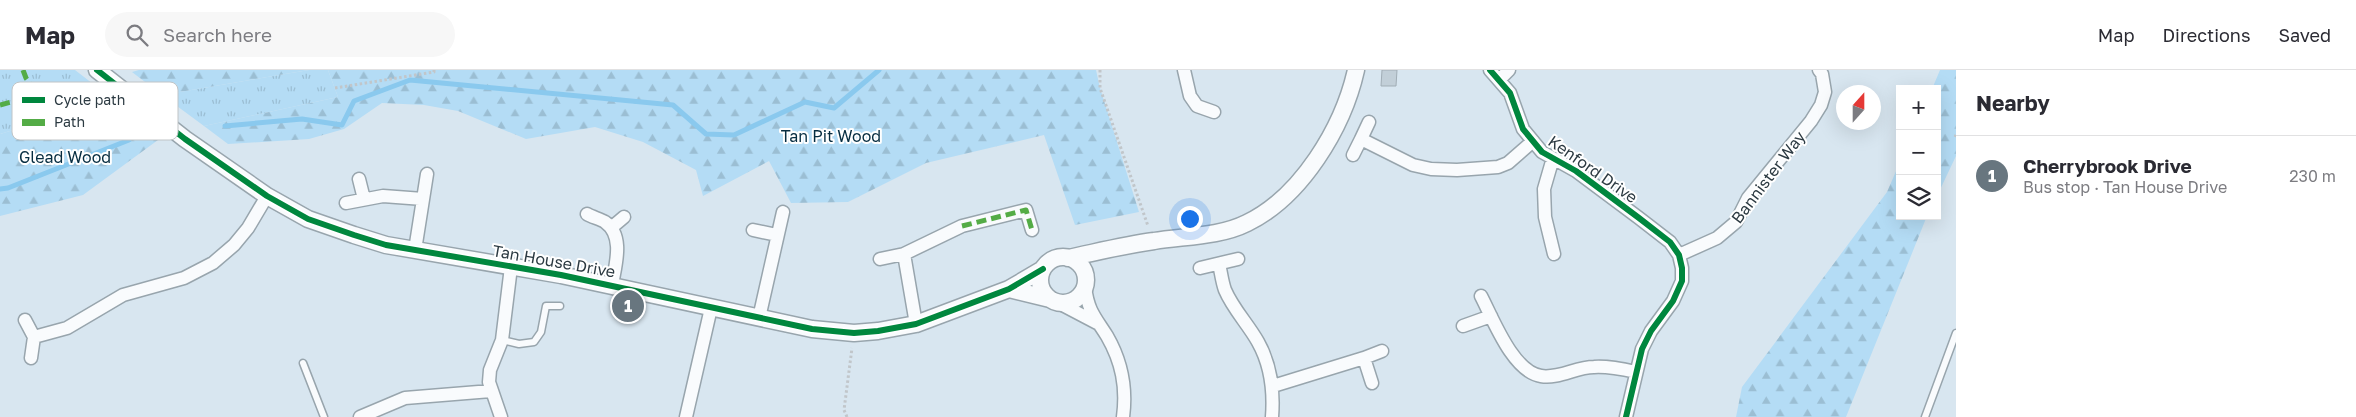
<!DOCTYPE html>
<html lang="en">
<head>
<meta charset="utf-8">
<style>
  :root { --surface:#fff; --page:#f7f7f7; --text:#2b2b33; --muted:#7c7c81; --line:#e1e1e2; --accent:#68767f }
  body { margin:0; font-family:"Golos Text",sans-serif; background:var(--page); color:var(--text) }
  .controls { position:absolute; right:15px; top:15px; display:grid; overflow:hidden; border-radius:0px; box-shadow:0 5px 20px #0002 }
  .controls button { width:45px; height:45px; display:grid; place-items:center; padding:0; border:0; border-bottom:1px solid var(--line); background:var(--surface); color:var(--text); font:25px sans-serif }
  .compass { position:absolute; left:1836px; top:15px; width:45px; height:45px; border-radius:50%; background:var(--surface); box-shadow:0 5px 20px #0002; rotate:21deg }
  .you { position:absolute; left:1189px; top:148px; width:18px; height:18px; margin:-12px; border:4px solid #fff; border-radius:50%; background:#1a73e8; box-shadow:0 0 0 8px #1a73e833 }
  .badge { display:grid; place-items:center; width:32px; height:32px; border-radius:50%; background:var(--accent); color:#fff; font-size:16px; font-weight:700 }
  .pin { position:absolute; translate:-50% -50%; border:2px solid #fff; box-shadow:0 1px 5px #0006 }
  .list { margin:0; padding:0; list-style:none }
  h2 { display:flex; justify-content:space-between; align-items:center; height:65px; margin:0; padding:0 20px; font-size:21px }
  h2 small { font-size:16px; font-weight:400; color:var(--muted) }
  .list li { display:grid; grid-template-columns:32px 1fr auto; gap:15px; align-items:center; box-sizing:border-box; height:80px; padding:0 20px; border-top:1px solid var(--line) }
  .list b { display:block; font-size:19px; white-space:nowrap }
  .list p { margin:0; font-size:16px; white-space:nowrap; color:var(--muted) }
  .list em { font-size:16px; font-style:normal; color:var(--muted) }
  .icon { flex:none; width:28px; height:28px; fill:none; stroke:currentColor; stroke-width:2; stroke-linecap:round; stroke-linejoin:round }
  .map { position:relative; flex:none; width:1956px; height:347px; overflow:hidden }
  header { display:flex; align-items:center; gap:30px; box-sizing:border-box; height:70px; padding:0 25px; background:var(--surface); border-bottom:1px solid var(--line) }
  header strong { font-size:24px }
  nav { display:flex; gap:28px; margin-inline-start:auto; font-size:18px }
  .search { width:350px; height:45px; background:var(--page); display:flex; align-items:center; gap:12px; box-sizing:border-box; padding:0 18px; border-radius:28px; color:var(--muted); font-size:19px }
  main { display:flex }
  aside { flex:1; background:var(--surface) }
  .map>svg:first-child { display:block }
  .grass { fill:url(#grass-tufts) }
  .forest { fill:url(#forest-firs) }
  .lines { fill:none; stroke-linecap:round; stroke-linejoin:round }
  .stream { stroke:#8ac9ee; stroke-width:5 }
  .building { fill:#c2cfd8; stroke:#a1adb5 }
  .service-casing { stroke:#98a5ad; stroke-width:9 }
  .minor-casing { stroke:#98a5ad; stroke-width:15 }
  .tertiary-casing { stroke:#98a5ad; stroke-width:19 }
  .path { stroke:#c1c6ca; stroke-width:3; stroke-dasharray:2.5 2.5; stroke-linecap:butt }
  .service { stroke:#f9fbfd; stroke-width:6 }
  .minor { stroke:#f9fbfd; stroke-width:12 }
  .tertiary { stroke:#f9fbfd; stroke-width:16 }
  .quiet { stroke:#54ac46; stroke-width:5; stroke-dasharray:10 5; stroke-linecap:butt }
  .cycleway-casing { stroke:#fff; stroke-width:9 }
  .cycleway { stroke:#00873e; stroke-width:6 }
  .labels { text-anchor:middle; stroke-width:4; stroke-linejoin:round; paint-order:stroke }
  .park-label { font-size:16px; fill:#062d41; stroke:#fff }
  .street-label { font-size:16px; fill:#2c3a42; stroke:#fff }
  .key { fill:#fff; stroke:#c0c4c6; stroke-width:1 }
  .key-label { font-size:14px; fill:#2c3a42 }
</style>
</head>
<body>
<header>
<strong>Map</strong>
<div class="search"><svg class="icon" aria-label="search" viewBox="0 0 24 24"><circle cx="10" cy="10" r="6"/><path d="M15 15l6 6"/></svg>Search here</div>
<nav><a>Map</a><a>Directions</a><a>Saved</a></nav>
</header>
<main>
<div class="map">
<svg width="1956" height="347" viewBox="0 0 1956 347">
  <defs>
    <pattern id="grass-tufts" width="24" height="20" patternUnits="userSpaceOnUse" patternTransform="scale(1.25)"><rect width="24" height="20" fill="#b4dcf5"/><path d="M3 7l-1-3M5 7V3M7 7l1-3M15 17l-1-3M17 17v-4M19 17l1-3" fill="none" stroke="#9bbed3"/></pattern>
    <pattern id="forest-firs" width="22" height="20" patternUnits="userSpaceOnUse" patternTransform="scale(1.25)"><rect width="22" height="20" fill="#b4dcf5"/><path d="M5 1l3.5 6h-7zM16 11l3.5 6h-7z" fill="#9bbed3"/></pattern>
  </defs>
  <rect width="100%" height="100%" fill="#d8e6f0"/>
  <path class="grass" d="M0,0H75L97,17L110,31L0,64Z
    M309,0H328L338,27L204,56L162,25Z"/>
  <path class="forest" d="M139,0H309L162,25L132,2Z
    M328,0H1096L1100,18L1139,142L1075,155L1044,65L926,93L848,132L791,133L769,91L703,126L696,100L643,72L595,57L526,69L458,41L424,35L382,33L344,59L309,69L228,74L204,56L338,27Z
    M1940,0H1956V86L1937,126V19H1932Z
    M110,31L158,70L83,125L0,146V64Z
    M1900,92V146H1927L1846,347H1736L1742,317L1887,122Z"/>
  <g class="lines">
    <path class="stream" d="M225,56L302,49L342,55L354,31L410,10L673,35L706,64L734,65L805,32L834,38L879,0
      M0,119L8,118L129,70"/>
  </g>
  <path class="building" d="M1382,0H1397L1396,16H1381Z"/>
  <g class="lines">
    <defs>
      <path id="service" d="M502,270L519,274L534,272L541,262L546,236H560
        M303,293L324,347
        M1925,347L1956,263"/>
      <path id="minor" d="M1184,0L1190,26L1197,36L1214,42
        M1490,0L1510,23L1523,59L1542,82L1576,101L1639,148L1670,172L1679,185L1682,198V211L1673,231L1651,261L1642,279L1626,347
        M1500,9L1509,0
        M1361,69L1369,52
        M1353,85L1361,69L1413,95L1431,99L1457,100L1498,97L1508,93L1533,71
        M1553,88L1544,119L1545,147L1554,184
        M359,109L364,129
        M346,133L383,126L423,129
        M587,144C592,147 600,149 605,152C625,166 615,196 612,215
        M611,158L624,147
        M753,160L777,165
        M415,180L427,104
        M1679,185L1717,168L1736,152L1748,128L1811,51L1821,35L1825,22L1822,4L1819,0
        M880,189L904,184
        M1219,194C1221,202 1222,212 1225,220C1233,239 1248,254 1258,272C1271,295 1274,321 1272,347
        M1200,198L1238,189
        M1085,217C1088,241 1095,247 1107,266C1122,292 1127,317 1123,347
        M1481,226C1493,249 1513,302 1541,306C1559,309 1576,297 1594,297C1608,296 1622,299 1636,302
        M1057,232L1097,253
        M759,248L783,142
        M25,250L34,267L31,288
        M916,254L904,184L962,156L1026,140L1032,160
        M1463,256L1491,246
        M34,267L67,258L123,225L184,208L213,193L234,175L248,158L267,126
        M1364,288L1382,281
        M1273,316L1364,288L1372,313
        M360,347L405,328L491,321
        M501,347L489,312L490,300L502,270L511,197
        M686,347L711,238"/>
      <path id="tertiary" d="M97,0L185,69L267,126L308,149L354,165L386,175L561,205L812,259L854,263L878,261L916,254L1009,219L1043,199
        M1040 210a23 23 0 1 1 46 0a23 23 0 1 1-46 0Z
        M1068,188C1097,182 1125,175 1154,171C1184,166 1219,167 1247,153C1301,127 1343,58 1356,0
        M1009,219L1050,229"/>
    </defs>
    <use href="#service" class="service-casing"/>
    <use href="#minor" class="minor-casing"/>
    <use href="#tertiary" class="tertiary-casing"/>
    <path class="path" d="M1100,0V18L1148,156
      M335,18L434,2V0
      M1955,67L1956,65
      M847,347L844,340L852,278"/>
    <use href="#service" class="service"/>
    <use href="#minor" class="minor"/>
    <use href="#tertiary" class="tertiary"/>
    <path class="quiet" d="M23,0L26,8L38,25L75,30L112,12
      M0,35L38,25
      M962,156L1026,140L1032,160"/>
    <defs>
      <path id="cycleway" d="M97,0L185,69L267,126L308,149L354,165L386,175L561,205L812,259L854,263L878,261L916,254L1009,219L1043,199
        M1490,0L1510,23L1523,59L1542,82L1576,101L1639,148L1670,172L1679,185L1682,198V211L1673,231L1651,261L1642,279L1626,347"/>
    </defs>
    <use href="#cycleway" class="cycleway-casing"/>
    <use href="#cycleway" class="cycleway"/>
  </g>
  <g class="labels">
    <g class="park-label">
      <text x="831" y="72">Tan Pit Wood</text>
      <text x="65" y="93">Glead Wood</text>
    </g>
    <g class="street-label">
      <text transform="translate(1593 99) rotate(35)" y="6">Kenford Drive</text>
      <text transform="translate(1768 107) rotate(-53)" y="6">Bannister Way</text>
      <text transform="translate(554 191) rotate(10)" y="6">Tan House Drive</text>
    </g>
  </g>
  <rect x="12" y="12" width="166" height="58" rx="8" class="key"/>
  <rect x="22" y="27" width="23" height="6" fill="#00873e"/>
  <rect x="22" y="49" width="23" height="7" fill="#54ac46"/>
  <g class="key-label">
    <text x="54" y="35">Cycle path</text>
    <text x="54" y="57">Path</text>
  </g>
</svg>
<div class="controls">
<button>+</button>
<button>−</button>
<button><svg class="icon" aria-label="layers" viewBox="0 0 24 24"><path d="M12 4l9 5-9 5-9-5zM3 14l9 5 9-5"/></svg></button>
</div>
<svg class="compass" viewBox="-18 -18 36 36"><path d="M0-13l5 13h-10z" fill="#e53935"/><path d="M0 13l5-13h-10z" fill="#7c7c81"/></svg>
<div class="you"></div>
<div class="pin badge" style="left:628px;top:236px">1</div>
</div>
<aside>
<h2>Nearby<small></small></h2>
<ul class="list">
<li><span class="badge">1</span><div><b>Cherrybrook Drive</b><p>Bus stop · Tan House Drive</p></div><em>230 m</em></li>
</ul>
</aside>
</main>
</body>
</html>
